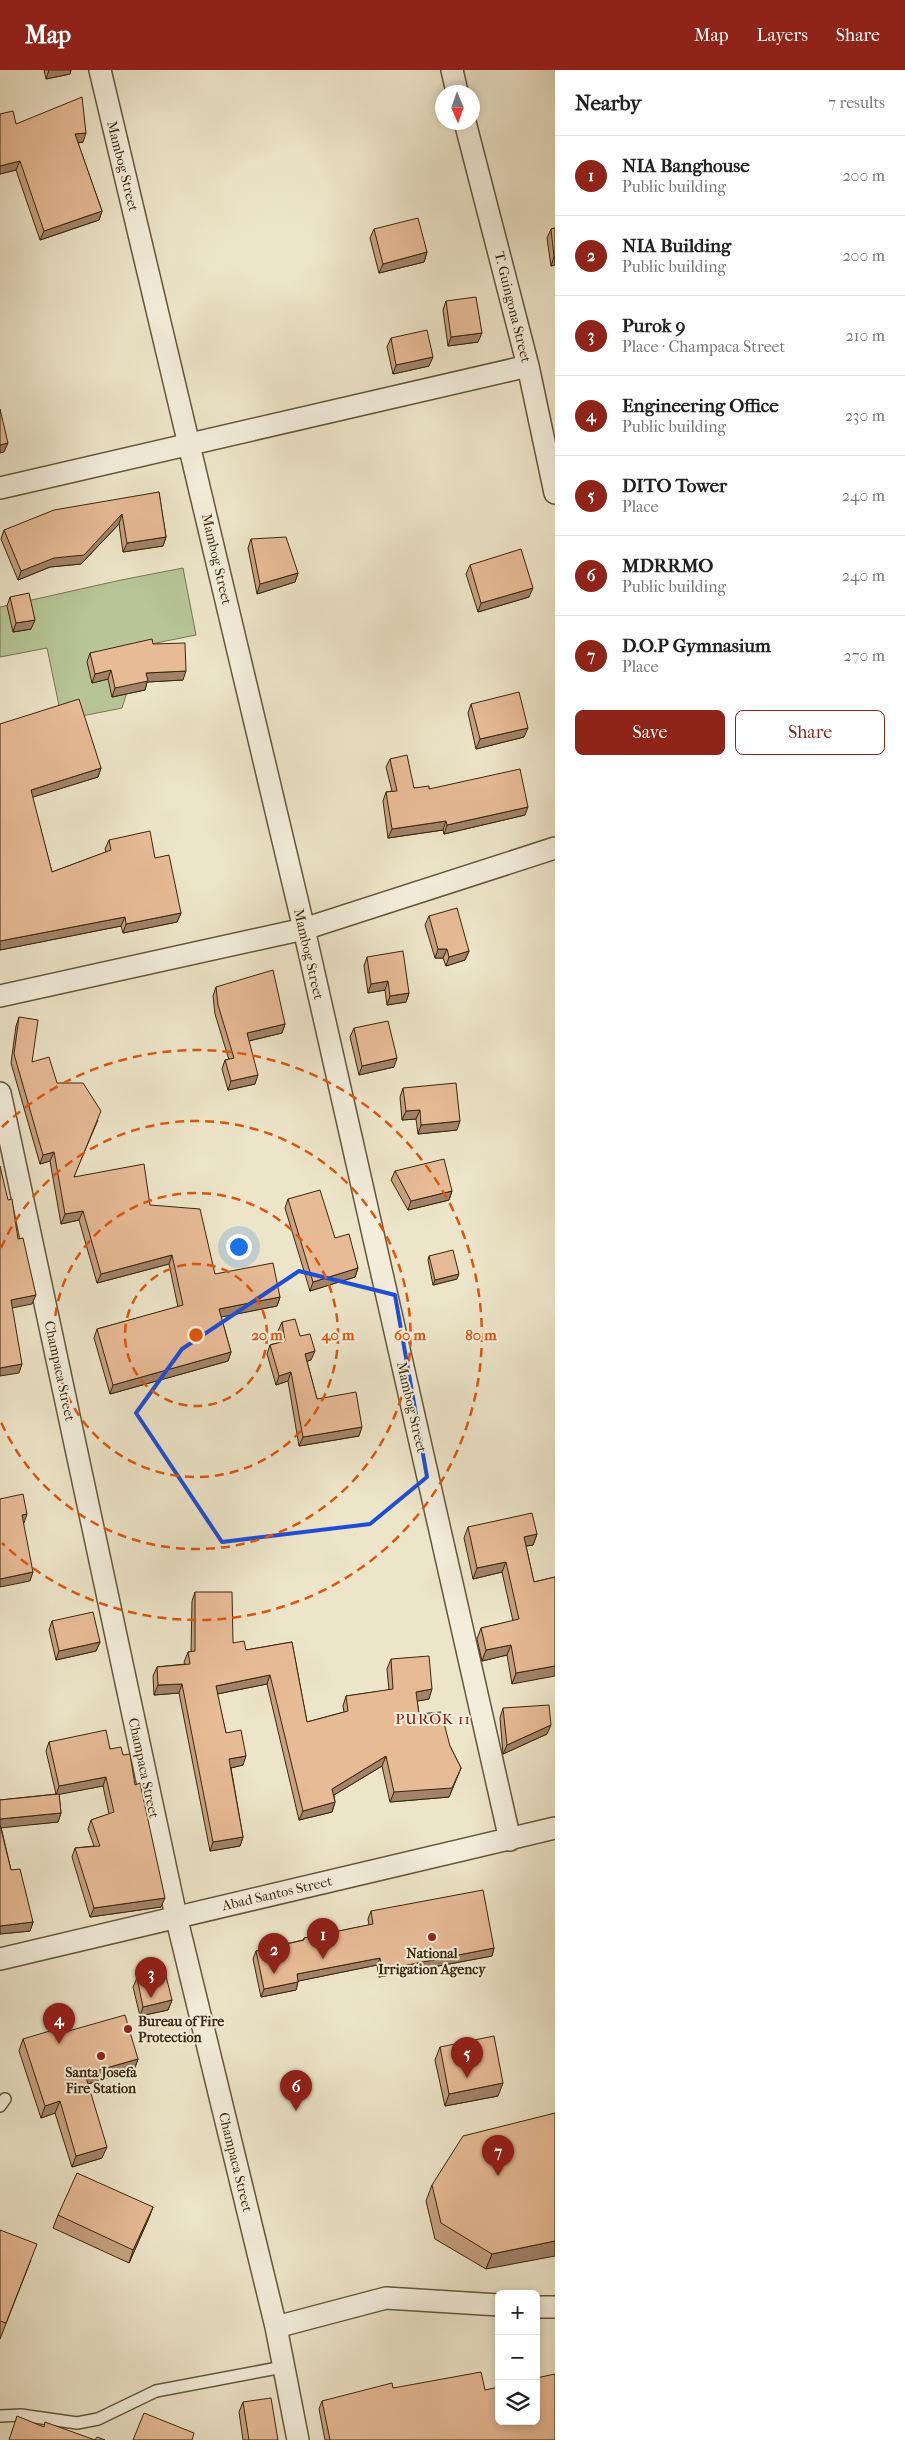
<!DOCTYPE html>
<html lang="en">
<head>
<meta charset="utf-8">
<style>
  :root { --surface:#fff; --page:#f2f2f2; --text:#222; --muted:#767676; --line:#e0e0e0; --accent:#8f2418 }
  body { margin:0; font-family:"IM FELL French Canon",serif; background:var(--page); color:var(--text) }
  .controls { position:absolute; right:15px; bottom:15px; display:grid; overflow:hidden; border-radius:8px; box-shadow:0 2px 8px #0003 }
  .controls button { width:45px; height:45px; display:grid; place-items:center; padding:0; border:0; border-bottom:1px solid var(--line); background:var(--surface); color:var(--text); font:25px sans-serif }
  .compass { position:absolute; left:435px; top:15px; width:45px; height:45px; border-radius:50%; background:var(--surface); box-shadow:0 2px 8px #0003; rotate:178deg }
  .you { position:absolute; left:238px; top:1176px; width:18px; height:18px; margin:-12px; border:4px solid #fff; border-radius:50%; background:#1a73e8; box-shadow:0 0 0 8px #1a73e833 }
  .badge { display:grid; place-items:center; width:32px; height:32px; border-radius:50%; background:var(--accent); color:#fff; font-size:16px; font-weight:700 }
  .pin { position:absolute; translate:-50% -41px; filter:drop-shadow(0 1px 2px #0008) }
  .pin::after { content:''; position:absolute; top:26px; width:18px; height:15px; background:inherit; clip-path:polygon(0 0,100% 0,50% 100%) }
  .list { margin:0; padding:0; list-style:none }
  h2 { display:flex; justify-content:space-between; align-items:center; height:65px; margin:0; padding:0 20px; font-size:21px }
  h2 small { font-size:16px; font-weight:400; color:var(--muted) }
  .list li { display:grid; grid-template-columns:32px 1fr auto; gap:15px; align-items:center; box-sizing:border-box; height:80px; padding:0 20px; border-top:1px solid var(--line) }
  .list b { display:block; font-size:19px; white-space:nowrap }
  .list p { margin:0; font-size:16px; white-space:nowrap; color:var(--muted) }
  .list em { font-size:16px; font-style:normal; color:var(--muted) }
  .actions { display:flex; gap:10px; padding:15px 20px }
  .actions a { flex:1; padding:11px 0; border:1px solid var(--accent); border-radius:8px; text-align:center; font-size:18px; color:var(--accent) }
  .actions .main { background:var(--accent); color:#fff }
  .icon { flex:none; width:28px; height:28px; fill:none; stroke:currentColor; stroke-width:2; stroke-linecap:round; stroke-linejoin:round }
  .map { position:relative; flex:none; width:555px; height:2370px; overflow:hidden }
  header { display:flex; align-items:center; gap:30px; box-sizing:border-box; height:70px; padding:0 25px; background:var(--accent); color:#fff }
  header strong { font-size:24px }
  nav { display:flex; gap:28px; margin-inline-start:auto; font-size:18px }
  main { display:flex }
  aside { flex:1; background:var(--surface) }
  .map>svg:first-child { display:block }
  .grass { fill:#b7c597; stroke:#787651 }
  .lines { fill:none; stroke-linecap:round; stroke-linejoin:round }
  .service-casing { stroke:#66563a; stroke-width:14 }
  .minor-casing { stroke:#66563a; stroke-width:24 }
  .service { stroke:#f3eedc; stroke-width:11 }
  .minor { stroke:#f3eedc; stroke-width:21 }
  .wall { fill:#c7a181; stroke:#39270b }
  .shaded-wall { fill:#a28369; stroke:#39270b }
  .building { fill:#e7bb96; stroke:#39270b }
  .marked { fill:none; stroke:#1d4ed8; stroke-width:4; stroke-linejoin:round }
  .ring { fill:none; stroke:#df560c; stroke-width:2.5; stroke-dasharray:9 6 }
  .poi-dot { fill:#8f2418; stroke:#f3eedc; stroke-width:2 }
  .labels { text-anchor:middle; stroke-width:4; stroke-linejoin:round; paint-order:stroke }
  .street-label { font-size:14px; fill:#39270b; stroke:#f3eedc }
  .poi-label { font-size:14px; font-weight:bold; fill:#39270b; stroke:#f3eedc }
  .neighbourhood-label { font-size:15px; letter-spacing:1px; fill:#7a1f14; stroke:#f3eedc }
  .centre { fill:#df560c; stroke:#f3eedc; stroke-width:2.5 }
  .ring-label { font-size:15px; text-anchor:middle; font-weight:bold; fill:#df560c; stroke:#f3eedc; stroke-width:4; stroke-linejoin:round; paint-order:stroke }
</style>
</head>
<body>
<header>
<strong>Map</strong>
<nav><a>Map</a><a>Layers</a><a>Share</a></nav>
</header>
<main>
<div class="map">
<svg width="555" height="2370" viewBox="0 0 555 2370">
  <rect width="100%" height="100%" fill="#ede5c9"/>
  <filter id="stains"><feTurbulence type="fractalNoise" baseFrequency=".004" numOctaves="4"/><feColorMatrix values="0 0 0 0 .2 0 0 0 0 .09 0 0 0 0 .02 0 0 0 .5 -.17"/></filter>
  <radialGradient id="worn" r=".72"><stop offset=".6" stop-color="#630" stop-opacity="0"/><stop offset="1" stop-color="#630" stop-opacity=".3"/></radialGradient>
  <path class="grass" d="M183,498L196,565L141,576L122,638L62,650L47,578L0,587V537L121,510Z"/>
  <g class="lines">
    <defs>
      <path id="service" d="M0,2036L5,2029
        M0,2346L21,2345L77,2353L98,2349L156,2321L283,2297"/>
      <path id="minor" d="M100,0L304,859L510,1770
        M452,0L457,22
        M465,52L528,296L555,423
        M0,418L528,296
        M0,926L304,859L555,778
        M0,1023L176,1846L276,2257L298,2370
        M0,1889L555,1758
        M536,2237H555
        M276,2257L386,2228L499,2235"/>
    </defs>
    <use href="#service" class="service-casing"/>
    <use href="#minor" class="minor-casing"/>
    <use href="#service" class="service"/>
    <use href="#minor" class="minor"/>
  </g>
  <path class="wall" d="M44,0H71L70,4L46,9Z
    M0,44L16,54L83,72L78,73L102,141L99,150L40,170L16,100L0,104Z
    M555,158V195L551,196L547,168L551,159Z
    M374,159L427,182L424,192L379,203L370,168Z
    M446,231L478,272L448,276L443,240Z
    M391,268L429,296L393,304L387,277Z
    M159,422L166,467L163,476L123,482L119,454L81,494L50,497L18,510L1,469L4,460Z
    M251,469L298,503L295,512L257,524L248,478Z
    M470,495L529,527L478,542L466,504Z
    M10,527L31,559L13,562L7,536Z
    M153,574L183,610L147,612L145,620L112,627L108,609L92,613L87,592L90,583Z
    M471,634L524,667L476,679L468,643Z
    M0,654L101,698L98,707L32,727L52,802L106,782L105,779L109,770L155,788L181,843L177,852L123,863L121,856L0,880Z
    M390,689L414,718L429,719L525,745L444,764L443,760L388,768L383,731L386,722L392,721L386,697Z
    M429,846L469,881L465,890L446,896L443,888H435L425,855Z
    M367,887L409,923L406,932L387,935L385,920L368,923L364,896Z
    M216,917L285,954L282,963L249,971L255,1014L228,1020L222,999L225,990H229L215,944L213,926Z
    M19,947L32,992L98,1050L74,1106L150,1135L215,1204L280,1227L277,1236L221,1247L231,1282L228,1291L110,1324L94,1268L97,1259L178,1237L169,1194L97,1213L79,1150L61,1154L50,1091L40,1094L11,993L16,956Z
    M354,958L394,997L359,1005L350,967Z
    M403,1018L457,1060L418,1064L416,1049L402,1050L400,1027Z
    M395,1101L452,1121L449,1130L408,1140L391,1110Z
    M288,1129L335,1168L358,1198L355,1207L310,1221L285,1138Z
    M429,1186L457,1209L433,1215L428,1190Z
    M282,1252L300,1266L311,1290L307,1291L317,1329L359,1366L299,1376L288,1311L276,1315L267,1284L270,1275L280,1272L278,1261Z
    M468,1457L537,1464L533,1475L526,1476L534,1512L555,1507L512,1614L507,1585L482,1591L477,1569L481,1558L513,1551L502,1502L473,1509L464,1468Z
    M195,1522L233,1573L246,1580L292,1572L307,1652L344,1642L343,1636L346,1626L389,1620L387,1599L391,1589L429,1629L417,1631L419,1644L450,1676L461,1698L449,1727L390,1732L382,1696L334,1725L335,1732L332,1742L299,1750L267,1614L217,1624L226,1663L243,1695L231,1698L243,1767L240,1776L210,1781L179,1623L154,1625L153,1606L157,1597L185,1594L184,1592L188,1582H191L192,1531Z
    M52,1551L100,1572L96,1581L56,1590L49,1560Z
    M503,1638L547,1664L503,1684L500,1648Z
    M49,1672L110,1679L123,1685L135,1715L161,1837L90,1847L72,1787L75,1778L94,1776L88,1759L91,1750L109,1744L103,1716L59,1724L61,1743L58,1752L1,1757L11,1800L33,1852L30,1861L0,1864V1730L56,1724L46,1681Z
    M371,1841L494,1878L492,1886L379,1907L377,1895L298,1911L296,1920L261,1927L253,1889L256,1881L303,1870L304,1868L369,1855L368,1849Z
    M137,1908L172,1930L168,1940L140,1946L133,1917Z
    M65,1962L138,1989L134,2000L88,2014L102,2088L72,2097L55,2043L41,2048L19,1981L23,1969Z
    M440,1977L498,2026L445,2036L435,1990Z
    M555,2043L486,2199L435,2169L426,2131L432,2115Z
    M153,2137L148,2150L129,2193L53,2158L58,2145Z
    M0,2160L31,2190L0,2269Z
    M393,2318L485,2320L555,2370H325L319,2339L322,2331Z
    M243,2332L278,2370H243L239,2342Z"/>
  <path class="shaded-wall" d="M49,0H71L70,4L46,9Z
    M86,63L83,72L72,73L75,64Z
    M20,91L16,100L0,104V96Z
    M102,141L99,150L40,170L44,161Z
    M427,182L424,192L379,203L383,194Z
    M554,187H555V195L551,196Z
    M482,263L478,272L448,276L451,267Z
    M433,287L429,296L393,304L396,295Z
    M8,373L4,382L0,383V375Z
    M122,444L119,454L81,494L50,497L18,510L21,501Z
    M166,467L163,476L123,482L127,473Z
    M298,503L295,512L257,524L260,514Z
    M533,518L529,527L478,542L481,533Z
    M35,550L31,559L13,562L16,553Z
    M111,600L108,609L92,613L95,604Z
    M186,601L183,610L147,612L145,620L112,627L115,618L146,603Z
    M528,658L524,667L476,679L480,669Z
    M101,698L98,707L27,729L31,720Z
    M528,737L525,745L444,764L447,755Z
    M446,751L443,760L388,768L392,759Z
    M181,843L177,852L123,863L126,854Z
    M125,847L121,856L0,880V871Z
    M438,879H447L443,888H435Z
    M469,881L465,890L446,896L449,887Z
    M388,911L385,920L368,923L371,914Z
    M409,923L406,932L387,935L390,926Z
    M285,954L282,963L244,972L247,963Z
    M397,988L394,997L359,1005L362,996Z
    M258,1005L255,1014L228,1020L231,1011Z
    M420,1040L416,1049L402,1050L406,1041Z
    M460,1051L457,1060L418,1064L421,1055Z
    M54,1082L50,1091L40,1094L43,1085Z
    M452,1121L449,1130L408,1140L411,1131Z
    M83,1141L79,1150L61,1154L65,1144Z
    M172,1185L169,1194L97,1213L101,1204Z
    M358,1198L355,1207L310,1221L313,1212Z
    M459,1204L457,1209L433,1215L435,1210Z
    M36,1225L32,1234L7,1239L11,1230Z
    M280,1227L277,1236L216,1248L219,1239Z
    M315,1281L311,1290L302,1293L305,1284Z
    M231,1282L228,1291L110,1324L113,1315Z
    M22,1294L19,1303L0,1306V1298Z
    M291,1302L288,1311L276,1315L279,1306Z
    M362,1357L359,1366L299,1376L303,1367Z
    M27,1444L24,1453L19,1454L22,1445Z
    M537,1464L533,1475L520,1477L524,1467Z
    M506,1492L502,1502L473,1509L477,1498Z
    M33,1502L30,1511L0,1517V1509Z
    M100,1572L96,1581L56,1590L59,1581Z
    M511,1575L507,1585L482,1591L486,1580Z
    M555,1596V1606L512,1614L516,1603Z
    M270,1605L267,1614L212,1625L216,1616Z
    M182,1614L179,1623L154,1625L158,1615Z
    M432,1619L429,1629L412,1632L416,1622Z
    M551,1655L547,1664L503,1684L507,1675Z
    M246,1686L243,1695L226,1699L229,1689Z
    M386,1686L382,1696L329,1728L332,1719Z
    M461,1698L449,1727L390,1732L394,1722Z
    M106,1707L103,1716L56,1725L59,1716Z
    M335,1732L332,1742L299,1750L303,1741Z
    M61,1743L58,1752L0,1758V1749Z
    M243,1767L240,1776L210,1781L213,1772Z
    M165,1828L161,1837L90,1847L94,1838Z
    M33,1852L30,1861L0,1864V1856Z
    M494,1878L492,1886L379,1907L382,1900Z
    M380,1888L377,1895L294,1912L297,1904Z
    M298,1912L296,1920L261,1927L264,1919Z
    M172,1930L168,1940L140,1946L143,1937Z
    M138,1989L134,2000L81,2016L85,2004Z
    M503,2013L498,2026L445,2036L449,2024Z
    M60,2031L55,2043L41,2048L45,2036Z
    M107,2077L102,2088L72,2097L76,2086Z
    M153,2137L148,2150L129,2193L133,2180Z
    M555,2171V2186L486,2199L492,2184Z"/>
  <path class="building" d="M82,27L86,63L75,64L102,141L44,161L20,91L0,96V44L13,41L16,54Z
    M418,148L427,182L383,194L374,159Z
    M555,158V187H554L551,159Z
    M476,227L482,263L451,267L446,231Z
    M427,260L433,287L396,295L391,268Z
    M0,339L8,373L0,375Z
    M159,422L166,467L127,473L122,444L84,485L54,488L21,501L4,460L54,440Z
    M286,467L298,503L260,514L251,469Z
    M521,479L533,518L481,533L470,495Z
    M29,523L35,550L16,553L10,527Z
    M152,569L153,574L185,573L186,601L146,603L148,611L115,618L111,600L95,604L90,583Z
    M519,622L528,658L480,669L471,634Z
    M79,629L101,698L31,720L52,802L111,780L109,770L150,761L155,788L169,785L181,843L126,854L125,847L0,871V654Z
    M407,685L414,718L429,716V719L520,699L528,737L447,755L446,751L392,759L386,722L397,721L390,689Z
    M457,838L469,881L449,887L447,879H438L429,846Z
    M403,881L409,923L390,926L388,911L371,914L367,887Z
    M273,900L285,954L247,963L258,1005L231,1011L225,990L234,988L218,935L216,917Z
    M19,947L38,950L32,992L49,987L57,1013H83L101,1041L74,1107L144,1094L150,1135L200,1139L215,1204L273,1193L280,1227L219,1239L231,1282L113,1315L97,1259L183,1235L172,1185L101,1204L83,1141L65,1144L54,1082L43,1085L14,984Z
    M388,951L397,988L362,996L354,958Z
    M456,1013L460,1051L421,1055L420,1040L406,1041L403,1018Z
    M444,1089L452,1121L411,1131L395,1101Z
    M0,1096L8,1130L12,1129L18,1169L23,1168L36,1225L11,1230L22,1294L0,1298Z
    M320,1120L335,1168L349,1164L358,1198L313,1212L288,1129Z
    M453,1180L459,1204L435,1210L429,1186Z
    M295,1249L300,1266L310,1264L315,1281L305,1284L317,1329L356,1322L362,1357L303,1367L291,1302L279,1306L270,1275L285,1271L282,1252Z
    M23,1424L27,1444L22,1445L33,1502L0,1509V1429Z
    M532,1443L537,1464L524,1467L534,1512L555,1507V1596L516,1603L511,1575L486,1580L481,1558L519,1549L506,1492L477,1498L468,1457Z
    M195,1522H232L233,1573L244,1571L246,1580L292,1572L307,1652L348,1641L346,1626L393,1619L391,1589L429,1586L432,1619L416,1622L419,1644L441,1642L450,1676L461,1698L452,1718L394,1722L386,1686L332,1719L335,1732L303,1741L270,1605L216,1616L226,1663L241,1660L246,1686L229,1689L243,1767L213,1772L182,1614L158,1615L157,1597L190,1594L188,1582L195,1581Z
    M93,1542L100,1572L59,1581L52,1551Z
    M549,1635L551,1655L507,1675L503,1638Z
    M106,1660L110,1679L121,1677L123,1685L130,1684L135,1715L140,1713L165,1828L94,1838L75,1778L100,1776L91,1750L114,1742L106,1707L59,1716L49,1672Z
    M59,1724L61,1743L0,1749V1730Z
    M0,1755L11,1800L20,1799L33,1852L0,1856Z
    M483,1820L494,1878L382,1900L380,1888L297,1904L298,1912L264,1919L256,1881L304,1870V1868L373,1854L371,1841Z
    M165,1902L172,1930L143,1937L137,1908Z
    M125,1945L138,1989L85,2004L107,2077L76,2086L60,2031L45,2036L23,1969L63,1957L65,1962Z
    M494,1966L503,2013L449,2024L440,1977Z
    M555,2043V2171L492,2184L441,2153L432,2115L463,2066Z
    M77,2103L153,2137L133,2180L58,2145Z
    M0,2160L37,2174L6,2253L0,2251Z
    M481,2302L485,2320L499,2317V2351H536V2308L555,2304V2370H330L322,2331L392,2313L393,2318Z
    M271,2328L278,2370H249L243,2332Z
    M144,2343L194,2363L192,2370H133Z
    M17,2346L44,2357L45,2352L95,2370L97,2367L105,2370H9Z"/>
  <path class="marked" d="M299,1201L395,1225L427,1407L370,1454L222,1472L136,1343L182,1279Z"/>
  <g class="ring">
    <circle cx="196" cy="1265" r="71"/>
    <circle cx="196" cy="1265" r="142"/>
    <path d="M1 1178A214 214 0 1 1 1 1352"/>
    <path d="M2 1057A285 285 0 1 1 2 1473"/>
  </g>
  <g class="poi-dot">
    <circle cx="432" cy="1867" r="5"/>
    <circle cx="128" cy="1959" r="5"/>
    <circle cx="101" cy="1986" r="5"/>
  </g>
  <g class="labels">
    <g class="street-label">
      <text transform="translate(123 96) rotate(76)" y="5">Mambog Street</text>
      <text transform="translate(513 237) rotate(76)" y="5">T. Guingona Street</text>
      <text transform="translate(217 489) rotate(77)" y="5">Mambog Street</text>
      <text transform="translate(309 884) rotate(77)" y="5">Mambog Street</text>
      <text transform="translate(60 1301) rotate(78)" y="5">Champaca Street</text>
      <text transform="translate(412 1337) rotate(77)" y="5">Mambog Street</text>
      <text transform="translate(144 1698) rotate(78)" y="5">Champaca Street</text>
      <text transform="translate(277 1823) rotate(-13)" y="5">Abad Santos Street</text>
      <text transform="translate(236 2092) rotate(76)" y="5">Champaca Street</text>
    </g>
    <g class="poi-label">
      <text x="432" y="1888">National<tspan x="432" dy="16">Irrigation Agency</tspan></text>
      <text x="138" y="1956" text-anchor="start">Bureau of Fire<tspan x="138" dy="16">Protection</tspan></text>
      <text x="101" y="2007">Santa Josefa<tspan x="101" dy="16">Fire Station</tspan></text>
    </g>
    <g class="neighbourhood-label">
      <text x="433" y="1654">PUROK 11</text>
    </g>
  </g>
  <circle cx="196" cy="1265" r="8" class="centre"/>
  <g class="ring-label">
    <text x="267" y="1270">20 m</text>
    <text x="338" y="1270">40 m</text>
    <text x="410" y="1270">60 m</text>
    <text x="481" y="1270">80 m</text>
  </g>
  <rect width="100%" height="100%" filter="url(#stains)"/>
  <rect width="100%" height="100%" fill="url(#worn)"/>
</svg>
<div class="controls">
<button>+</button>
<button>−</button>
<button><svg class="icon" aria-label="layers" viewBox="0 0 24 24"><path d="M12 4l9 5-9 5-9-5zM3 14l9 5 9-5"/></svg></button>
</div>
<svg class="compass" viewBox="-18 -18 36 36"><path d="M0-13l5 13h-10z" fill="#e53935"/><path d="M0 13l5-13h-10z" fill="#767676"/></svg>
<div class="you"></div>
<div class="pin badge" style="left:323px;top:1889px">1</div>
<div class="pin badge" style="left:274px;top:1904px">2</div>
<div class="pin badge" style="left:151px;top:1928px">3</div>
<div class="pin badge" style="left:59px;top:1974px">4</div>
<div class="pin badge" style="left:467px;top:2008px">5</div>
<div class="pin badge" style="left:296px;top:2041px">6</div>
<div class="pin badge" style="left:498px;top:2106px">7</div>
</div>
<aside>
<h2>Nearby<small>7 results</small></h2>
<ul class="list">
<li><span class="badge">1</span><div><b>NIA Banghouse</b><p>Public building</p></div><em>200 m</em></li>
<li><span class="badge">2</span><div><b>NIA Building</b><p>Public building</p></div><em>200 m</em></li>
<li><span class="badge">3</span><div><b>Purok 9</b><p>Place · Champaca Street</p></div><em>210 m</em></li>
<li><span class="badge">4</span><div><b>Engineering Office</b><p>Public building</p></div><em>230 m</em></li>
<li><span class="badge">5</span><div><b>DITO Tower</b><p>Place</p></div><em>240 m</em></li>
<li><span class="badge">6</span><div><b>MDRRMO</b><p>Public building</p></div><em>240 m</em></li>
<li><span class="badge">7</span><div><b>D.O.P Gymnasium</b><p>Place</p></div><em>270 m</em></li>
</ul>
<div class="actions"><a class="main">Save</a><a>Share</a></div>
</aside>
</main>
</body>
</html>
